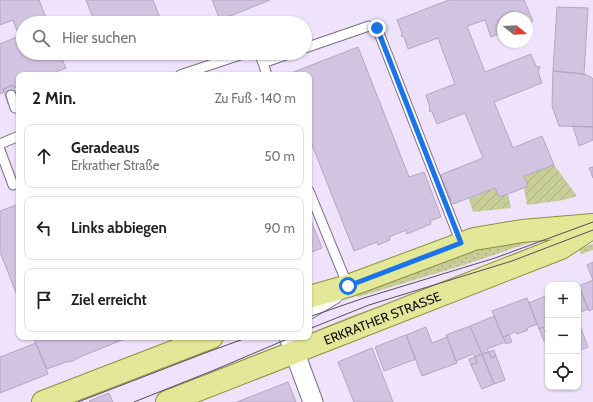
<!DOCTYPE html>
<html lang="de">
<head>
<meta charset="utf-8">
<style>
  :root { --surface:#fff; --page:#f6f6f6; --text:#222; --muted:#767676; --line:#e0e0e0 }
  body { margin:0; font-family:Cabin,sans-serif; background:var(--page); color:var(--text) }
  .controls { position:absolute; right:12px; bottom:12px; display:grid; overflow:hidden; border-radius:8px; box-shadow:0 1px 3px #0004 }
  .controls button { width:36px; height:36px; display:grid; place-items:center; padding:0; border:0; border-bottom:1px solid var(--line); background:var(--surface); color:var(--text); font:20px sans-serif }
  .compass { position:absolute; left:497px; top:12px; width:36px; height:36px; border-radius:50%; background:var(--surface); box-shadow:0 1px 3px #0004; rotate:108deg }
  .stop { position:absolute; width:12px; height:12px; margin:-9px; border:3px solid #1a73e8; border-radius:50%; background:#fff }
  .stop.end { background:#1a73e8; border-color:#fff; box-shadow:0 1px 4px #0008 }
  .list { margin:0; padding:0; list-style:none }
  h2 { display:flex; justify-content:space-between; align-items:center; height:52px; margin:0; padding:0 16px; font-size:17px }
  h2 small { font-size:13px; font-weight:400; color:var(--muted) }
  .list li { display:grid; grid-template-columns:26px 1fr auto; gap:12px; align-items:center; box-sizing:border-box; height:64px; margin:0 8px 8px; padding:0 8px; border:1px solid var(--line); border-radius:8px }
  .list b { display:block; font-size:15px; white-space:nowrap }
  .list p { margin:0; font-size:13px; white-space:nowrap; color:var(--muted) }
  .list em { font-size:13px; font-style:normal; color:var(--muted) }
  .icon { flex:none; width:22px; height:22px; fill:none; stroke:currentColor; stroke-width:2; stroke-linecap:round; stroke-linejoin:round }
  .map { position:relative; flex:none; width:593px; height:402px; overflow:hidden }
  .search { position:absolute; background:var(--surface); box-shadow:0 1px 3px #0004; left:16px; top:16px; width:296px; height:44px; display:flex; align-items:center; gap:10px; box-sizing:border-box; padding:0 14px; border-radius:22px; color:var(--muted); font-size:15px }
  .panel { position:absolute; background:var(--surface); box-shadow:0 1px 3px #0004; left:16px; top:72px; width:296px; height:268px; border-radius:8px }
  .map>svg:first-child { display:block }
  .grass { fill:url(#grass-dots) }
  .garden { fill:url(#garden-furrows) }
  .building { fill:#d2c3e1; stroke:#b4a5c3 }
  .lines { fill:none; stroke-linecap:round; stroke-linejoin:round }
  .service-casing { stroke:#7b6d88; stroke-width:11 }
  .minor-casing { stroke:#7b6d88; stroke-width:21 }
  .primary-casing { stroke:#8c913d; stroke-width:24 }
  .service { stroke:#fff; stroke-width:9 }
  .minor { stroke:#fff; stroke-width:19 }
  .primary { stroke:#e2e898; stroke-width:22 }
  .tram { stroke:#554d5c; stroke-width:1 }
  .route { stroke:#1a73e8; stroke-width:5 }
  .labels { text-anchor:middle; stroke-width:3; stroke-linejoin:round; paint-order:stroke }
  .street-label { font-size:13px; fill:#100a14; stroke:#fff }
</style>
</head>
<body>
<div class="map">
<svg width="593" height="402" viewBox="0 0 593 402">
  <defs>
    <pattern id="grass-dots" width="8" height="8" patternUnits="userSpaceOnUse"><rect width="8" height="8" fill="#c7cd96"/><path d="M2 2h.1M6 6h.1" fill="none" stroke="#aaaf80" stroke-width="1.8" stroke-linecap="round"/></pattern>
    <pattern id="garden-furrows" width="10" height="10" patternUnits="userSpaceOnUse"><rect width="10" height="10" fill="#c7cd96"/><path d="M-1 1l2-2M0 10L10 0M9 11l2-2" fill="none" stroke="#aaaf80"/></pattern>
  </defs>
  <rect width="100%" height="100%" fill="#efe2fb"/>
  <path class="grass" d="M531,241L529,243L464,265L358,297L356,295L476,247Z
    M593,244V250L581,254L579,249Z
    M395,301L316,335L315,331L354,315Z"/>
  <path class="garden" d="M554,165L577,196L564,200L527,205L524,188L528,186L524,176Z
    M495,188L499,197L508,194L511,208L473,212L469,199Z"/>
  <path class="building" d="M0,0H39L48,23H23V53H59L66,68L48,75H19V86L14,88L13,85L3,89L4,92L0,94V44L19,36L13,20L0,25Z
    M86,0H153L162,23H95Z
    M212,0H270L220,20Z
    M449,0H524L533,21L527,23V18H503V32L491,37L485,20L467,26L485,72L531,54L536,66L540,67L538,71L542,83L494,102L513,148L542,136L554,165L524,176L528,186L516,191L499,197L495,188L453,204L440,175L483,158L465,113L437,124L432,112L429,111L430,108L426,95L455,84L438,38L408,49L404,37L401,36L402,33L397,20Z
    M557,7L588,8L584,74L553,71Z
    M358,47L409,177L424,172L441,217L430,221L431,224L407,234L406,230L389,237L390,240L378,245L377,242L354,251L309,137V75H286Z
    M553,71L584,74L591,77L593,79V127L559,126L552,106Z
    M13,85L19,100L8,104L3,89Z
    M573,126L593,127V140L579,146Z
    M593,167V178L589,168Z
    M19,204V300L0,252V211Z
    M309,218H310L322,248L309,253Z
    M593,262V309L589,311L579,286L593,280L587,265Z
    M578,284L588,309L578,313V285H575Z
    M548,295V325L539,329L529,303Z
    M527,298L537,324L527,328L528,330L517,334L516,332L503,337L492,311Z
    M494,316L505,342L487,349L489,352L482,354L470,326Z
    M578,323H579L588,347L578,351Z
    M470,326L482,354L475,357L473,354L456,361L446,335Z
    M426,327L432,343L447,337L457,363L422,376L406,335Z
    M543,327L548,339L544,341L539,329Z
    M406,335L416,359L384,371L375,347Z
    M509,335L512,342L506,344L503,337Z
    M33,337H115L117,342L80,357L73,361L66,362L47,369Z
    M115,337H130L117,342Z
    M36,343L48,374L0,393V357Z
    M372,348L393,402H354L338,362Z
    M494,350L496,356L491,358L489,352Z
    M489,352L491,358L496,356L505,380L494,384L482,354Z
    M482,354L494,384L482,389L471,365L477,363L475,357Z
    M475,357L477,363L471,365L469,359Z
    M288,382L296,402H237Z
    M109,393L113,402H90L89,401Z"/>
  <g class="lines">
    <defs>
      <path id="service" d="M305,48L369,26L377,28L461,243
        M259,53L263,63
        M180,75L246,53
        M267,75L263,63L291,53
        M11,95L15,108
        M0,144L19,136
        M0,150L13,185
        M309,191L348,286"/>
      <path id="minor" d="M309,309L334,294
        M289,337L313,402"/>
      <g id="primary">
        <path d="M309,297L348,286L474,239L522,231L593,225"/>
        <path d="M43,402L212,337"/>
        <path id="s1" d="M167,402L561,248L593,227"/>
      </g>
    </defs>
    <use href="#service" class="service-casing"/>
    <use href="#minor" class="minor-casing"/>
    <use href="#primary" class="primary-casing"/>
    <use href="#service" class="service"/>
    <use href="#minor" class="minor"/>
    <use href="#primary" class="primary"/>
    <path class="tram" d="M309,317L364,298L495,258L593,222
      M309,329L369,305L512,261L593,230
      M78,402L205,353L249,337
      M134,402L212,371L292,337"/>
  </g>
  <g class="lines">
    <path class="route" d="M348,286L461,243L377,28"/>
  </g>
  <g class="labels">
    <g class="street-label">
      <text dy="5" stroke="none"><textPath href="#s1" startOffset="231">ERKRATHER STRASSE</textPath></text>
    </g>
  </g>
</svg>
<div class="controls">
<button>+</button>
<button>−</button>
<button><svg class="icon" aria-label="locate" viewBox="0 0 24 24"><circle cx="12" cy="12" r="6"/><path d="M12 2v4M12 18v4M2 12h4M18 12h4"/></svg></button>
</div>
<svg class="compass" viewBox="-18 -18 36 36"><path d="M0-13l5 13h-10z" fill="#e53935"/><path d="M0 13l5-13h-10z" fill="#767676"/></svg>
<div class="stop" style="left:348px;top:286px"></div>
<div class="stop end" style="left:377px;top:28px"></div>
<div class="search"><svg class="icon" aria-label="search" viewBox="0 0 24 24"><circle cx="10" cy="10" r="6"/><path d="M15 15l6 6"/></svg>Hier suchen</div>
<section class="panel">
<h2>2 Min.<small>Zu Fuß · 140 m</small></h2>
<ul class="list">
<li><svg class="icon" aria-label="ahead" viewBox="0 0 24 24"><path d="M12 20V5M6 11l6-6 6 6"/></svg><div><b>Geradeaus</b><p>Erkrather Straße</p></div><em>50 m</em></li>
<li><svg class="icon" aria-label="left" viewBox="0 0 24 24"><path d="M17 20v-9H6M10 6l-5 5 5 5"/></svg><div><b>Links abbiegen</b></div><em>90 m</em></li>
<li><svg class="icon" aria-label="arrive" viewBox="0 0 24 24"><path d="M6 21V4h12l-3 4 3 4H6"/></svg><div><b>Ziel erreicht</b></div></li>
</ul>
</section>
</div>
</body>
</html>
